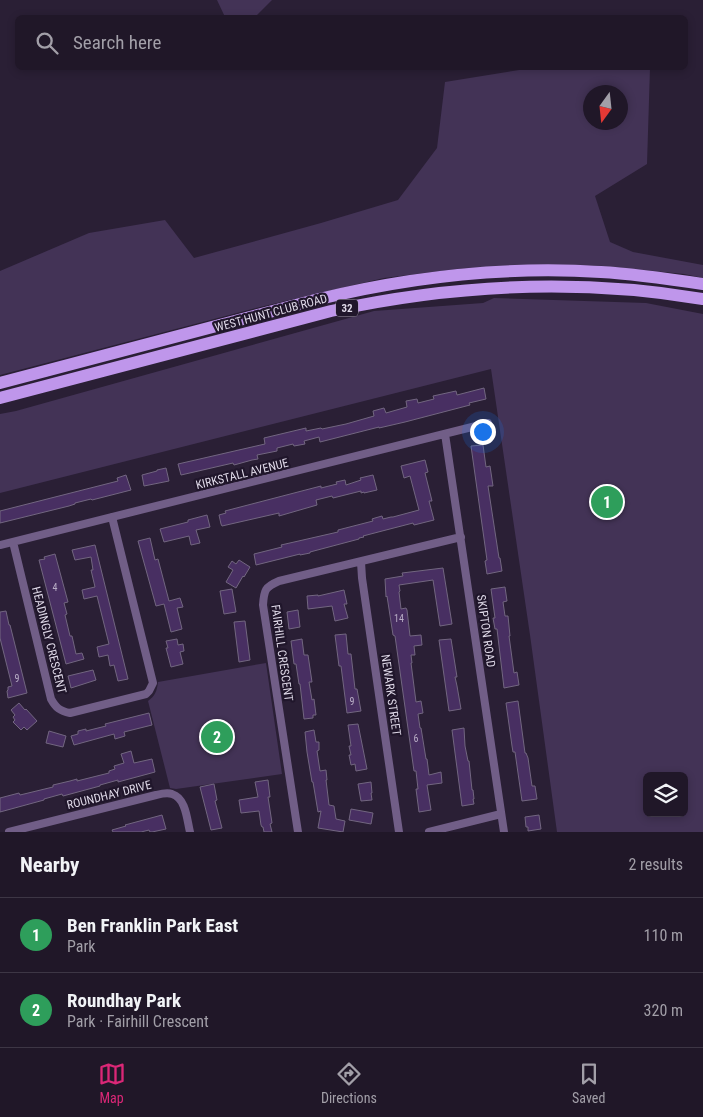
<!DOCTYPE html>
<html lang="en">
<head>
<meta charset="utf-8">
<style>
  :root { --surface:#201728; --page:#2d2434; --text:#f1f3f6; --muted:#a29fa8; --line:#3d3645; --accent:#db2777 }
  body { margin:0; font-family:"Roboto Condensed",sans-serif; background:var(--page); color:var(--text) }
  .controls { position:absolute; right:15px; bottom:15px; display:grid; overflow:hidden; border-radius:8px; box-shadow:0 2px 8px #0003 }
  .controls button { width:45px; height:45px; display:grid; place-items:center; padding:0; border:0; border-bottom:1px solid var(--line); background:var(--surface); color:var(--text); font:25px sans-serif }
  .compass { position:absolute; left:583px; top:85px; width:45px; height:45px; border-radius:50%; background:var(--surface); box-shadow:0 2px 8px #0003; rotate:195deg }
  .you { position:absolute; left:482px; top:431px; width:18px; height:18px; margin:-12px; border:4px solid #fff; border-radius:50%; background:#1a73e8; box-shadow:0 0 0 8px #1a73e833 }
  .badge { display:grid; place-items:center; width:32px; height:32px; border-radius:50%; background:var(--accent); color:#fff; font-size:16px; font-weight:700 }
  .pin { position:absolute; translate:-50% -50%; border:2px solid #fff; box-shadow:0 1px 5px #0006 }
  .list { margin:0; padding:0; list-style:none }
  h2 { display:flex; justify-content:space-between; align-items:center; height:65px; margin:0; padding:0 20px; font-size:21px }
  h2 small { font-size:16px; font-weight:400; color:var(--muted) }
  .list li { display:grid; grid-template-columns:32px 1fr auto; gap:15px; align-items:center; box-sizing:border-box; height:75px; padding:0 20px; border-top:1px solid var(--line) }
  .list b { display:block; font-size:19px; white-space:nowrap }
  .list p { margin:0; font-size:16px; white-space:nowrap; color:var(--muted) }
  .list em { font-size:16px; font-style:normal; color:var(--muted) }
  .icon { flex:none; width:28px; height:28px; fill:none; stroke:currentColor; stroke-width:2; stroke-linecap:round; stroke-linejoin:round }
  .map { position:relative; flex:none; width:703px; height:832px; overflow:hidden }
  .search { position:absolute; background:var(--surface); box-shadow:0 2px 8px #0003; left:15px; right:15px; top:15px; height:55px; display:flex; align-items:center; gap:12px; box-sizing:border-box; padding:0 18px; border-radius:8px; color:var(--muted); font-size:19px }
  .sheet { height:215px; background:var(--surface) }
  nav { display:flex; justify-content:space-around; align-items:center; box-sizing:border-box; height:70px; border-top:1px solid var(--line); background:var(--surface); font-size:14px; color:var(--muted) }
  nav a { display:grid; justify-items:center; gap:2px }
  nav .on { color:var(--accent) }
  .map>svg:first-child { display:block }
  .green { fill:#433356; fill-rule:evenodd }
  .building { fill:#482f62; stroke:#726680 }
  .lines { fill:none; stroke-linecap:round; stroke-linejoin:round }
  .minor { stroke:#715e87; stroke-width:8 }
  .primary { stroke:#bf96eb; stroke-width:12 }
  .labels { text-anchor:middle; stroke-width:4.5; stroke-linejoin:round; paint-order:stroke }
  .number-label { font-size:10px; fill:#b9aec6 }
  .shield { fill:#20162b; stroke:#a69eaf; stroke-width:1 }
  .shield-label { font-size:11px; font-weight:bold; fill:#dfd9e8 }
  .street-label { font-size:12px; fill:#dfd9e8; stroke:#20162b }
</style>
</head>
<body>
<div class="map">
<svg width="703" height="832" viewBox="0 0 703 832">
  <rect width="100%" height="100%" fill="#2a1f35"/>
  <path class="green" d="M217,0H272L254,18L225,17Z
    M532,68H650L647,164L595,196L610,242L633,252L703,265V278L684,274L593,265L465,268L384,278L260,307L0,375V271L89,233L165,220L194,258L321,223L398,200L437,148L445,82ZM590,92H620V122H590Z
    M494,298L646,303L703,314V832H557L530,635L491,369L0,493V414L16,411L374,311L483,303ZM647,776H684V813H647Z
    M266,663L282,774L176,789L170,788L148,701C155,696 157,691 158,682Z"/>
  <path class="building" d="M484,388L486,399L469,403L470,405L405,422L379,428V427L320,442L319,437L304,441L305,444L294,446L293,444L277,448V451L257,455L258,459L252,460L234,465L233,463L181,475L178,464L265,444L264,438L306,428V431L321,428L322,429L346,424L374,416L373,411L384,408L386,413L407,407L406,401L417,399L418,403L434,399L433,396L456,391L457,395Z
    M483,445L486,467L490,466L493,486H488L499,558H500L502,571L487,574L485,561L487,560L471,446Z
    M425,460L428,472L425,473L432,501H429L434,520L414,525L413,523L386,530L363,536L364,537L359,538V539L310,552V553L300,555V554L256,565L254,554L282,547L281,545L338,532V530L373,521L372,519L375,518L382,516L383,519L391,517H393L419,510L410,476L404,478L401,466Z
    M166,468L169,481L144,486L142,475L157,471V470Z
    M126,475L131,490L92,500L91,499L75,503V504L69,506L0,523V511L118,481L117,478Z
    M373,475L377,490L364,493V492L361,493V491L333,498L332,496L316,500L317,505L279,516V513L222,526L221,524L219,515L226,513L225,511L321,486V488L337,484L336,482L345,480L346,485L361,480L360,478Z
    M207,515L210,527L196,530L200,543L191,545L189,536L164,542L160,529L188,522V520Z
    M150,538L155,560L158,559L169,601L180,598L183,607L177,608L182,629L171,632L164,604L156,606L138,541Z
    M95,545L128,679L118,681L114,665L110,666L108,655L99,657L97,647L109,644L97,596L84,599L82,590L95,587L91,570H93L91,557L75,560L72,550Z
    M55,554L68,602L64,603L67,614L65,615L70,636H72L76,654L82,653L84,659L66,664L39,560L45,559L44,557Z
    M239,560L250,567L244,577L243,576L236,588L226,582L233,570L228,567L232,561L236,564Z
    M443,568L452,624L440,626L433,580L399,585L400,591L399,592L401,609L406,608L407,610L410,636L421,635L422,645L414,646L415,655H411L412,663H411L416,702L421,701L423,713L418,714L420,728H421L426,759H427L429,775L441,772L442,783L427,785L431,810L419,812L416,789H418L416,771H414L395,636L393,635L387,596L386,597L385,579L403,576L402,573Z
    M505,587L507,601L503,602L505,616H508L510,636H509L514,673L517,672L519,685L504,688L497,629H495L493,618H495L491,589Z
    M232,589L236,612L224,614L220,591Z
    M344,590L347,604H344L348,618L335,621L332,606L308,609L307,596L318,595V596Z
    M298,610L300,627L289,629L287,612Z
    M6,611L9,625H10L27,693L8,698L7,691L8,690V687L12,686L0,638V612Z
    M245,621L250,660L239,662L234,622Z
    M346,634L348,654H351L355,689H357L361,711L347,713L341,666H339L335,635Z
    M177,639L178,645L183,644L184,651L180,652L183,664L171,667L166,648H168L166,641Z
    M302,639L304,655H308L312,682H309L312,700L314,699L316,715H313V718L304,719L300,684H299L296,664H294L291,641Z
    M451,639L457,677H455L457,686L461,709L449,711L439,640Z
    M93,670L96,680L71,688L68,676Z
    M518,701L525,753H526L528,758L532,786H535L537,799L522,801L515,752H513L512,746L506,703Z
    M19,703L25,710L26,709L37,721L27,730L24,727L21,730L13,722L15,720L13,717L15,715L11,710Z
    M149,713L152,725L124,732L125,736L115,739L114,734L74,745L71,736L78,734V731L86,729V731L106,726L105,724Z
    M358,724L367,769L356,771L355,764L351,765L349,755H351L349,746H351L348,725Z
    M464,728L465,746L468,761H469L472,790H473L474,799H473L474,804L462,806L452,730Z
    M314,730L316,742H319V750L317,751L320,771L326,770L327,780H326L329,805L334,806L336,819L345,821L343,832L318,828L321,811L318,812L313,782H312L307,752L305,732Z
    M49,731L66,736L63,747L46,743Z
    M131,751L134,763L152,759L155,772L118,782V780L100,785V786L63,796L62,794L44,799V800L0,812V798L19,793L20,795L53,787V785L70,781L77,779V781L109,773V771L115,769L114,766L124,763L121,754Z
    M268,780L270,797H268L272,823L270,824L272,832H264L263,827H262L261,825L259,811L241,813L239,800L258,797L255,782Z
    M371,782L372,793H371L372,800L361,801L358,784Z
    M214,784L217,800L215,801L222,828L211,830L200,787Z
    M351,809L373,813L371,824L349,820Z
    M162,815L166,829L152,832H150L149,830L141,832H113L112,830L126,826L125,825Z
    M539,815L541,829L528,831V827H526L525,817Z"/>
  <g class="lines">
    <path class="minor" d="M445,434L504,832
      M13,542L51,699C56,708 60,711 70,713L146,694L149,691L153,683L112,517
      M0,545L488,423
      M361,562L362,578L399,832
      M9,832L156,795C160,794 167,792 172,794C186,798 187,820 190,832
      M298,832L263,605C264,590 265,587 279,581L461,537
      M429,832L501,814"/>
    <path class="primary" d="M0,383L315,300C408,277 505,266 601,272C635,274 669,279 703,284
      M0,398L331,311C455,284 577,278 703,299"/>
  </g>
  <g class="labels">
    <g class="number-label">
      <text x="55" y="591">4</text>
      <text x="399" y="622">14</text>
      <text x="17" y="682">9</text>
      <text x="352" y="705">9</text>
      <text x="416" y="742">6</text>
    </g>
    <rect class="shield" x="336" y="299.5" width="22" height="17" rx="4"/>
    <g class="shield-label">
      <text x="347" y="312">32</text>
    </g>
    <g class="street-label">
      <text transform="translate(271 313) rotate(-15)" y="4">WEST HUNT CLUB ROAD</text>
      <text transform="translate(242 474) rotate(-14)" y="4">KIRKSTALL AVENUE</text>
      <text transform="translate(486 631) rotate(82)" y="4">SKIPTON ROAD</text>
      <text transform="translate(49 640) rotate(76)" y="4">HEADINGLY CRESCENT</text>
      <text transform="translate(282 653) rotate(82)" y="4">FAIRHILL CRESCENT</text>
      <text transform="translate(391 695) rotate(82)" y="4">NEWARK STREET</text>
      <text transform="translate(109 795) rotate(-14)" y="4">ROUNDHAY DRIVE</text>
    </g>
  </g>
</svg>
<div class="controls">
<button><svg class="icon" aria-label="layers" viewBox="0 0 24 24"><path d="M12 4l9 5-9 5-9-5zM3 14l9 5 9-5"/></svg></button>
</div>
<svg class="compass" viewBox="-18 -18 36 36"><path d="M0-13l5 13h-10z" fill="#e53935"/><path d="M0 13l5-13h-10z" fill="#a29fa8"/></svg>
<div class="you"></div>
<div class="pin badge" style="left:607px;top:502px;background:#2e9e5b">1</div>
<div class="pin badge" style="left:217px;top:737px;background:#2e9e5b">2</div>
<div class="search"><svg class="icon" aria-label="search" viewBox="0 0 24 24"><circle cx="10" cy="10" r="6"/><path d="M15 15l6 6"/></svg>Search here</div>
</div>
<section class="sheet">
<h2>Nearby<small>2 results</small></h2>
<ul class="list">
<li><span class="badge" style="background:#2e9e5b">1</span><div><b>Ben Franklin Park East</b><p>Park</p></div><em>110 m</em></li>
<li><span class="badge" style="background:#2e9e5b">2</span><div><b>Roundhay Park</b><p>Park · Fairhill Crescent</p></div><em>320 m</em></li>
</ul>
</section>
<nav>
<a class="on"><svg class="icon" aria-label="map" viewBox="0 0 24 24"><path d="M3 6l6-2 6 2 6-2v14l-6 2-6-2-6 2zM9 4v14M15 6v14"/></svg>Map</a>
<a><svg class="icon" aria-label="directions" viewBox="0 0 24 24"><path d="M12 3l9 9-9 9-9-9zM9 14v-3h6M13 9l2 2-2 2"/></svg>Directions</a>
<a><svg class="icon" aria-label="saved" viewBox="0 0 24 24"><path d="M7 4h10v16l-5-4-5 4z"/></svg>Saved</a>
</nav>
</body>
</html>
